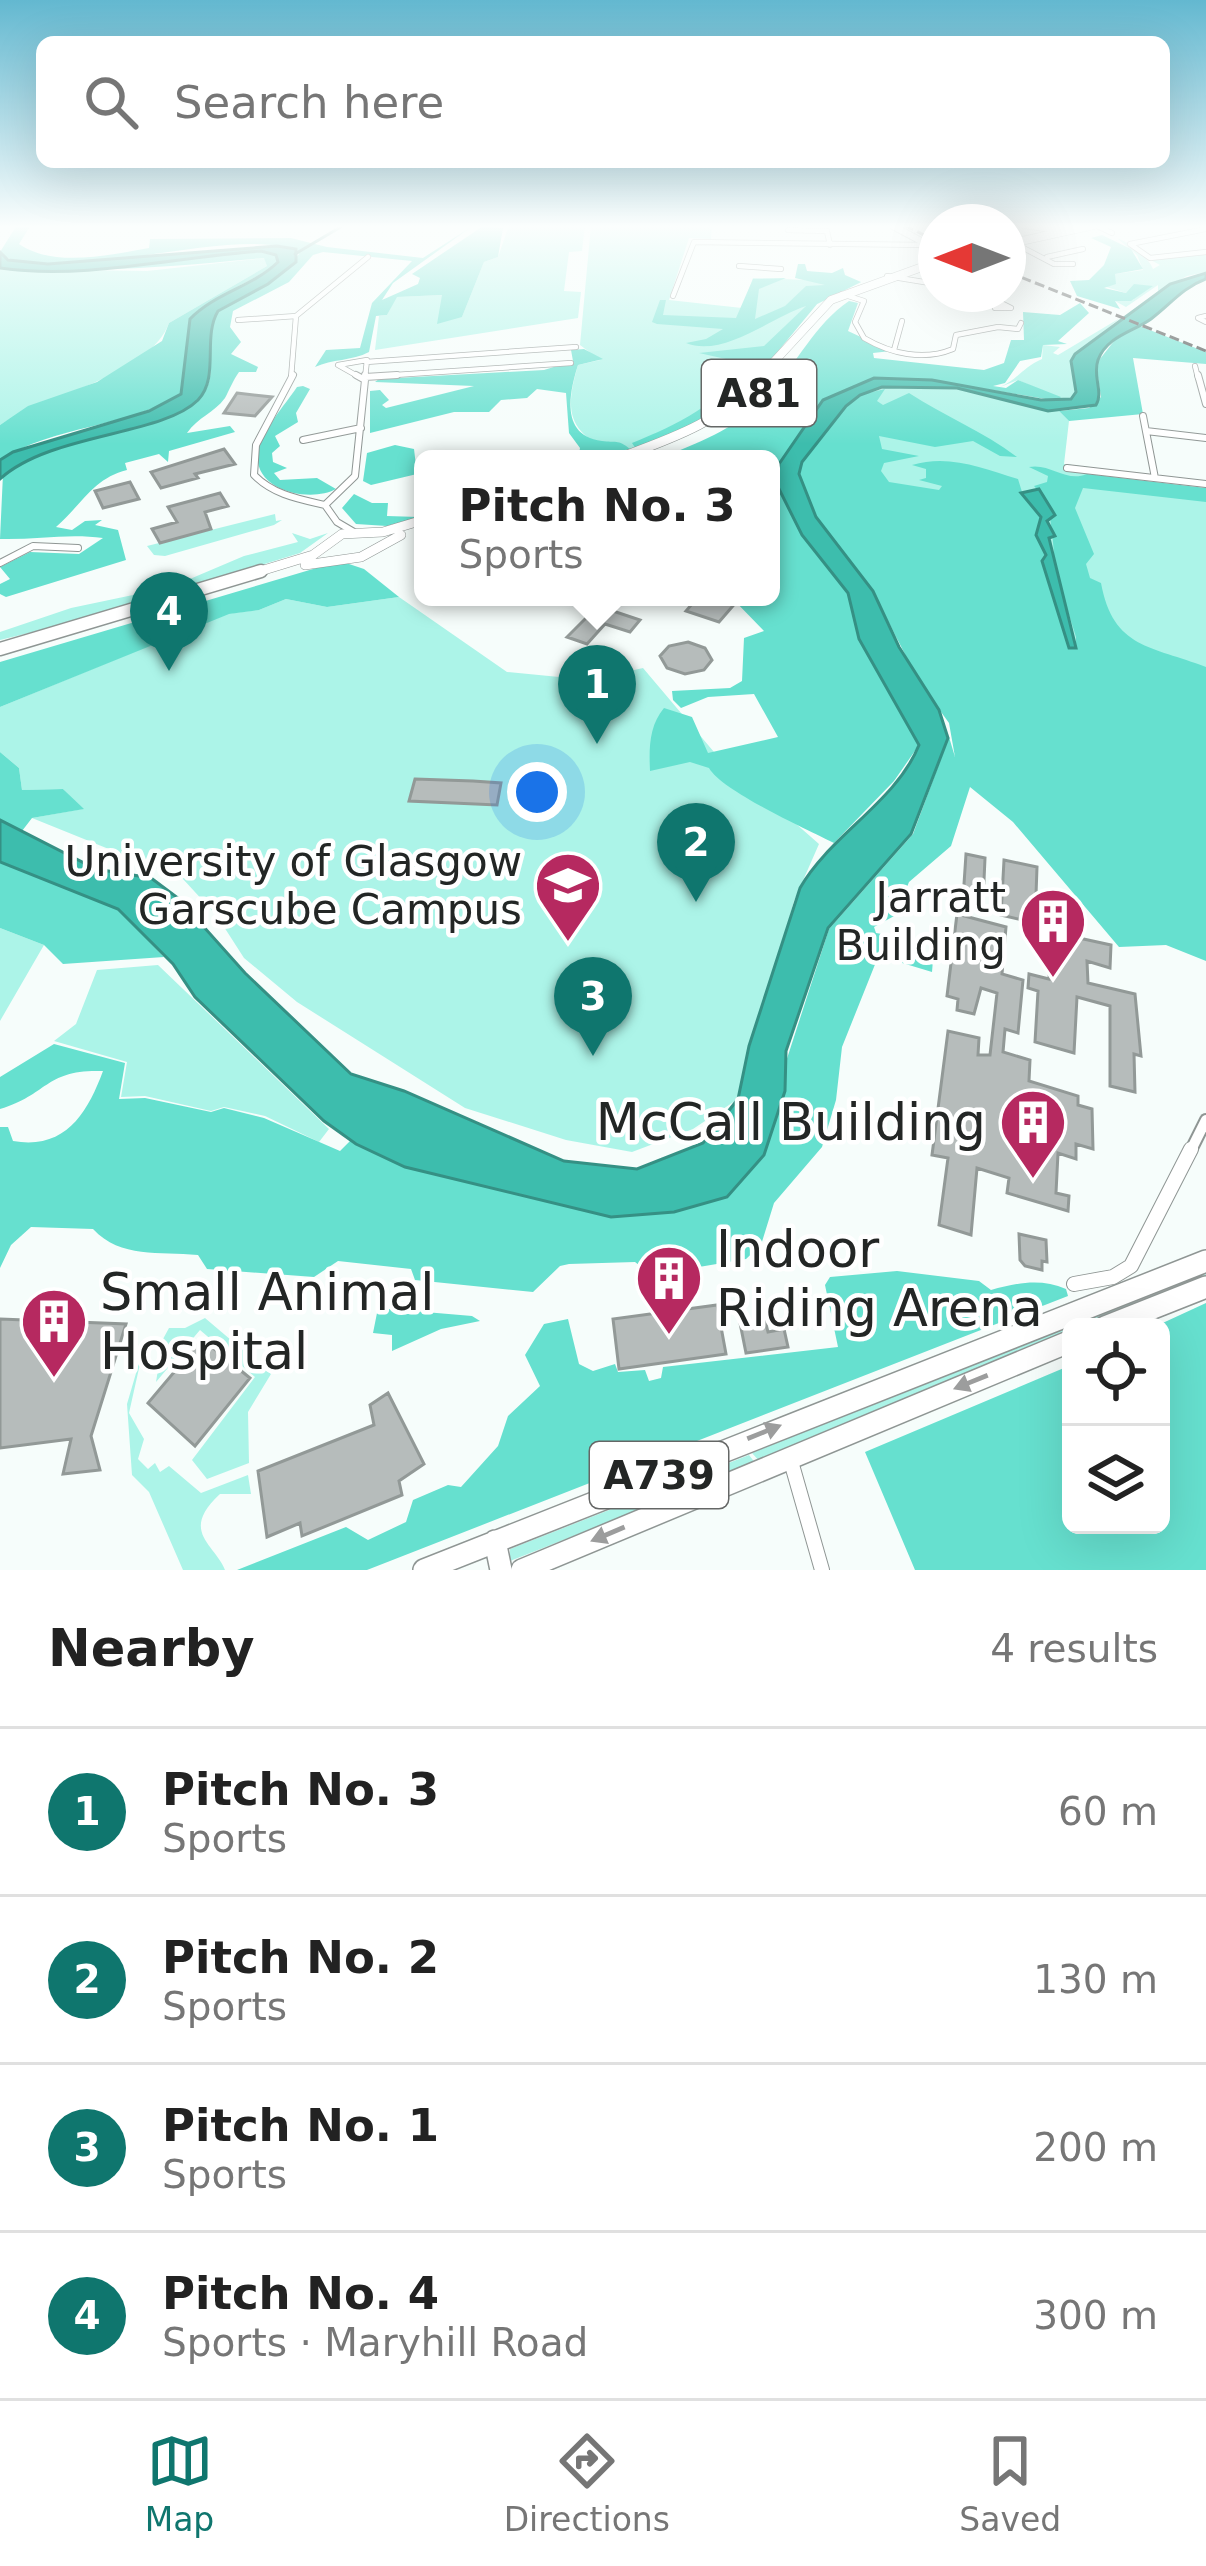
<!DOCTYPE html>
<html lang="en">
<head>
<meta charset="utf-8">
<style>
  :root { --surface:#fff; --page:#f2f2f2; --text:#222; --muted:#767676; --line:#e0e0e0; --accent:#0f766e }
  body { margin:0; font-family:"DejaVu Sans",sans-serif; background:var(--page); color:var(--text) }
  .controls { position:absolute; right:36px; bottom:36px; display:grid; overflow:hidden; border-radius:18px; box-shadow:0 12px 48px #0002 }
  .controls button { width:108px; height:108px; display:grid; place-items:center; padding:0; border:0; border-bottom:3px solid var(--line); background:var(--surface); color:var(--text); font:60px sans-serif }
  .compass { position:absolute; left:918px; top:204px; width:108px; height:108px; border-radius:50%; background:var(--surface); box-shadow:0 12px 48px #0002; rotate:270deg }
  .you { position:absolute; left:537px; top:792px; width:42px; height:42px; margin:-30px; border:9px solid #fff; border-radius:50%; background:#1a73e8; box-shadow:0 0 0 18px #1a73e833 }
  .badge { display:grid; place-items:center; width:78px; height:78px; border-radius:50%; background:var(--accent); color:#fff; font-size:39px; font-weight:700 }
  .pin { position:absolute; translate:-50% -99px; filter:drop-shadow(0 3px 6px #0008) }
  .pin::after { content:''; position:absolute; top:63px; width:42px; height:36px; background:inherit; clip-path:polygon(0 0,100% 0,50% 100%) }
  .popup { position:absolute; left:414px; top:450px; width:366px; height:156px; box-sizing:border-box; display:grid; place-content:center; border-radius:18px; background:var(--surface); filter:drop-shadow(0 3px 9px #0005); font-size:39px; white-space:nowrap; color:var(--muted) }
  .popup b { font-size:45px; color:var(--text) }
  .popup::after { content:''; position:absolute; left:50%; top:100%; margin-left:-24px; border:24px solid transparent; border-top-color:var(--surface) }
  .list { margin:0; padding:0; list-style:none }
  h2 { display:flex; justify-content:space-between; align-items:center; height:156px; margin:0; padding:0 48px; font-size:51px }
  h2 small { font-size:39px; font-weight:400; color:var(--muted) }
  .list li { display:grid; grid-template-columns:78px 1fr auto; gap:36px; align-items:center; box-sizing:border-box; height:168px; padding:0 48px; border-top:3px solid var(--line) }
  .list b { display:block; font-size:45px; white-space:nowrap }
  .list p { margin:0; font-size:39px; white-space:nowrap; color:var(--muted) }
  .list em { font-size:39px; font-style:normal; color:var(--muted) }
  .icon { flex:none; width:66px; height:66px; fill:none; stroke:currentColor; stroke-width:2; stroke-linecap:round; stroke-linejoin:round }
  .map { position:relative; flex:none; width:1206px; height:1570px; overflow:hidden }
  .search { position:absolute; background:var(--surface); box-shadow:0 12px 48px #0002; left:36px; right:36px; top:36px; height:132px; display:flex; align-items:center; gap:30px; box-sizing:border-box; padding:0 42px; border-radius:18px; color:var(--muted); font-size:45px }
  .sheet { height:828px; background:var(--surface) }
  nav { display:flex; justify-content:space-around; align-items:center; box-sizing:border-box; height:168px; border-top:3px solid var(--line); background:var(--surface); font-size:33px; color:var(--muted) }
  nav a { display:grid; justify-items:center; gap:6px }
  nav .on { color:var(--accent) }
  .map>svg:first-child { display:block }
  .green { fill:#acf4e8 }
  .forest { fill:#66e0cf }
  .water { fill:#3dbdad; stroke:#359084; stroke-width:3 }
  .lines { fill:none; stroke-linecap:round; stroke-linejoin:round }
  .stream { stroke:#359084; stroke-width:3 }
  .building { fill:#b6bcbb; stroke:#929997; stroke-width:3 }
  .street-far3-casing { stroke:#8f9694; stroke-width:6 }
  .street-far2-casing { stroke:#8f9694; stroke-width:8 }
  .street-far1-casing { stroke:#8f9694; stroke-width:14 }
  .street-casing { stroke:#8f9694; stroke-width:16 }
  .secondary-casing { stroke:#8f9694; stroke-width:8 }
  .primary-far3-casing { stroke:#8f9694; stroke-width:9 }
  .primary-far2-casing { stroke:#8f9694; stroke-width:10 }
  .primary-far1-casing { stroke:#8f9694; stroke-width:15 }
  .primary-casing { stroke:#8f9694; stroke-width:24 }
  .street-far3 { stroke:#fff; stroke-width:4.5 }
  .street-far2 { stroke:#fff; stroke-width:6 }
  .street-far1 { stroke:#fff; stroke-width:10 }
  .street { stroke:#fff; stroke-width:14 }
  .secondary { stroke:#fff; stroke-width:6 }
  .primary-far3 { stroke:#fff; stroke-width:8 }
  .primary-far2 { stroke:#fff; stroke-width:9 }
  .primary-far1 { stroke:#fff; stroke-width:12 }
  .primary { stroke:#fff; stroke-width:21 }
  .rail { stroke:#434746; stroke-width:3; stroke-dasharray:10 4.5; stroke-linecap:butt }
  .oneway { fill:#9c9d9d }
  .labels { text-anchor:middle; stroke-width:9; stroke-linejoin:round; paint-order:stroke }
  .shield { fill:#fff; stroke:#656766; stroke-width:3 }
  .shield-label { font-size:39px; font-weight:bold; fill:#232625 }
  .poi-label { font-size:42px; fill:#232625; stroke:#fff; text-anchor:end }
  .near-poi-label { font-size:51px; fill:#232625; stroke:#fff; text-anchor:start }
</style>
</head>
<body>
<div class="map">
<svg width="1206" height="1570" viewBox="0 0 1206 1570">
  <rect width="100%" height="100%" fill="#f6fdfb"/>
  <path class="green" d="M509,225H585L582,251L569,252L564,291L581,292L578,318L375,350L379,316L387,315L396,297L443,295L462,317L484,262L498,257Z
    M591,225H712L711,239L689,238L669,300L742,308L753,278L861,282L817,304L769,362L686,431L616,454C568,432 564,413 578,365L600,360L580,345Z
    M1118,239C1127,240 1150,259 1153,269L1160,265L1151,260L1206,253V272L1187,276L1158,292V285L1126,307L1113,300H1133L1142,285L1126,293L1103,286L1115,274L1143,270L1137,255Z
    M265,258L267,266L169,323C150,376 45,395 0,425V269L147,271Z
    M1120,318L1072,358L1076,390L1071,399L1057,401L1061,399L1018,380L1000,387C1016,381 1023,367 1042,359L1043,345L1060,347L1053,353L1058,355Z
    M892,386L957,388L1059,411L1069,421L1064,464L1089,467L1090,474L1206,489V957L981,765L816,517L860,395Z
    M275,514L276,521L282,520L274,525L165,556L154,555L147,546Z
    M292,533L310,539L328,533L300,553L86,619L0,640V632L71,608L171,587L244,556L298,542Z
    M399,597L507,672L590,680L643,668L714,752L819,844L794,901L738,1099L693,1129L632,1152L566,1140L465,1108L297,1002L244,958L217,916L183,879L32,818L82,809L63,789L22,790L19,768L0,752V707L226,614L259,610L286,599L327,607Z
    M0,928L44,945L0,1021Z
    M158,965L329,1129L319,1142L265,1116L224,1107L211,1111L145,1096L121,1097L127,1062L54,1041L76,1024L97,970Z
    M1206,1274V1280L1092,1327H1071V1336L760,1462L752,1453L1080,1316L1139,1301Z
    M205,1318L271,1374L248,1412L249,1463L207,1479L192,1460L255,1377L200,1330L156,1382L163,1339L169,1328H185Z
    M144,1346L129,1413L144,1439L138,1459L148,1469L155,1463L160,1472L169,1466L201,1493L248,1475L251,1494H220C179,1532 215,1544 225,1570H183L149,1492L132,1475L127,1404Z
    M749,1455L756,1464L510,1561V1549Z"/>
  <path class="forest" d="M17,225H31L19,244C54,268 109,255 149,248L150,239L291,238L327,247L423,258L474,225L393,283L382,300L418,284L420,278L412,274L483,226L503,228L498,257L484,262L462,317L437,324L442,295L397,297L387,315L376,316L369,352C352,361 332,359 315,367L326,350L360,348L372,303L412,261L323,252L313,255L289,282L233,311L230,327L241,342L231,354L258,367L256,372H239C233,380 229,391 225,398C214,413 198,417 187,433L230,426L235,432L169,451L168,462L159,454L125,463L127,470C94,478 83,503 56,527L72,530L85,521L102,520L95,525L118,530L126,560L6,597L0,594V584L10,579L0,567L30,552L79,554L103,538C68,533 35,540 0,539L3,474C22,463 43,453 63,446C96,435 196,419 208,385C216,361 204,334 218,311L281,275L299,254C251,218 38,294 0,252Z
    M1102,235L1131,249L1143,269L1115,274L1116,284L1104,288L1126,293L1134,284L1153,286L1131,301H1115L1120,309L1077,296L1070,281L1089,280L1104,265L1111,247L1091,238Z
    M261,251L276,255L278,262C252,284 200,298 190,329C183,349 189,373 181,394C126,428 55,425 0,460V425L28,406L97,382L162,341L169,323L267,266L264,258C206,263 151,269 94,269C63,270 29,276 0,268H94Z
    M798,264H805L807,271L832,273L843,268L845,275L861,282L817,304L769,362L716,414L636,449L632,443C679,424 717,405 748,364L699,353L764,346L806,306C772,317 723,358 686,343L706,339L723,329L657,324L652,322L660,300H666L663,315L736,318L753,279L786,278L759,289L755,319L785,306L806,286L825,285L795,278Z
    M849,301L858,303L848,331L891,351L873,353L874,358L984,370L1004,363L1011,340H1024L1023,312L1060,315L1080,303L1089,313L1058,341L1067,344L1043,345L1041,357L1020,361L1005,383L993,386L1006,388L1018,380L1061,397L1057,401L932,380L874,378L823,400L779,465L777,485L802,535L848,593L859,640L919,745L894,781L834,843C806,829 722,791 709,768L690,762L650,771C649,748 649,726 664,708L692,717L708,753L778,737L754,694L708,697L681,708L673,700L672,691L730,688L742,681L744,638L764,631L731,597H771V459H658C700,442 739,428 770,393C797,363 815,324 849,301Z
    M1137,325L1206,352V364L1133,358L1143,414L1069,421L1059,411L1089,408L1101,397L1096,364L1118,336Z
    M584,349L603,359L578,365C569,393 560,436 602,441C615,443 618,439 630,449L578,459L580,448L569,433L566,393L537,389L527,398L501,400L489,412H454L370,433V391L380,390L389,400L382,405L386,408L474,386L375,382L379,379L544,370L573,361L571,350Z
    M303,386L310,389L296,413L298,422L275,436L280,446L272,453L273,462L287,468L274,473L280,480L317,478L336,489C311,503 252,491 258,452C262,430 285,405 297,387Z
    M885,389L877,401L883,405L909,393C944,416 983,431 1017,457L1000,456L973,441L935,447L879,436L882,449L919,456L884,463L881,471L889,482L939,490L942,486L919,480L926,478V469L912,465C949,454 982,468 1018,479L1022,492L1042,517L1047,556L1043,561L1069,648H1076V637L1054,567C1056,561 1050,511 1047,502C1044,495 1038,491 1034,486L1047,482L1048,476L1029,467C1051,463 1066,483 1087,474L1206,488V502L1083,488L1075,508L1094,554L1086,564L1090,578L1101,583C1113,649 1152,646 1206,667V961L1166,945L1119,947L1013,822L970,787L951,846L909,882L896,915L874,927L876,933L899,937L933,960L932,972L889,959L876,962L842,1047L836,1100L822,1147L774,1203L761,1245L746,1259L652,1275L635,1262L569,1264L560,1266L533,1292L415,1280L411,1269L338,1261L314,1277L207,1269L198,1255C159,1251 121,1259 93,1229L31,1227L11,1245L0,1268V1127H8L13,1141C65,1150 87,1114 103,1071C45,1069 49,1094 0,1109V1077L54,1044L125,1063L119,1099L145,1098L211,1112L224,1108L264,1118L340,1151L352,1139L582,1207L770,1111L829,929L913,834L949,737L955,757L949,723L918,680L873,591L816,517L799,474L802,462L846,406L860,395Z
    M395,445L414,449L417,474L371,485L363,481L367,453Z
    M354,494L372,503H388L387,516L419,517L387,526L356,524L342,508Z
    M340,561L364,569L399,597L327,607L286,599L259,610L229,614L0,707V662Z
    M0,752L19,768L22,790L63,789L84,809L32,818L22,831L0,820Z
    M0,862L118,909L164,957L63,964L44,945L0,928Z
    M897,1271L979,1281L991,1290C1016,1283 1041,1278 1066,1289L1068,1296L367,1570H237L346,1527L368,1540L406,1522L413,1500L448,1485L461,1487L498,1446L508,1416L540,1386L525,1355L544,1324L568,1319L579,1364L593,1371L615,1364L618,1372L645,1370L649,1381L661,1378L663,1367L838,1347L825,1285L830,1277Z
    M1206,1303V1570H915L865,1452L1071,1365V1525H1161V1327H1154Z
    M378,1308L472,1316L480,1321L441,1329L392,1351V1335L373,1333Z"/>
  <path class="water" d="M277,246L296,249V262L268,284L218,311C202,338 220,377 198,400C162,436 50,433 0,479V460L13,452L149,411L181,394L190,319C215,293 252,287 278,262L276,255L261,251C176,257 85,280 0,268V252L8,260L48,264Z
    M1206,273V279C1182,288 1171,304 1151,319C1133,332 1107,336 1098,360C1092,376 1104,392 1096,405L1048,411L957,388L882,387L860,395L846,406L802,462L799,474L816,517L873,591L899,647L939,710L948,738L911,834L828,928L786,1051L785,1091L764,1155L727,1197L674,1212L611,1217L405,1167L356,1144L324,1121L195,997L173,964L118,909L0,862V820L96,869L151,878L178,898L245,973L351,1074L404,1091L564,1161L637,1169L703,1143L738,1099L749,1046L800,888C830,835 896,802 919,745L859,639L848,593L802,535L777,485L779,464L823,400L874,378L932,380L1041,400L1071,399L1076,392L1071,361L1075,354L1170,284Z
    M1039,489L1055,515L1047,521L1055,536L1049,538L1076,648H1069L1042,561L1046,555L1036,535L1041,517L1021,493Z"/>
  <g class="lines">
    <path class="stream" d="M295,254L344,225"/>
  </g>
  <path class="building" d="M237,393L272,397L255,416L224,413Z
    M224,449L235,464L195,474L198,478L161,488L151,472Z
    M130,482L139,499L103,508L95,491Z
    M220,493L228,506L205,512L211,529L160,543L152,529L177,522L168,507Z
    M607,597H618L613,608L607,609L640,620L630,632L605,624L587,644L567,637Z
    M698,597H728L738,600L719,622L686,611Z
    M688,642L705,648L712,660L704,670L685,674L667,668L660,656L669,646Z
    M415,779L473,781L501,783L497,805L409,801Z
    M966,854L985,858L983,903L963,899Z
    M1004,860L1037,867L1035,923L1001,915Z
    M1053,905L1080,912L1079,938L1111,945L1110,968L1087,961L1088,983L1135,994L1141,1056L1134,1054L1135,1092L1110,1086V1006L1077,997L1074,1053L1035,1042L1038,991L1028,988L1029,974L1049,979Z
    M957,914L1006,927L1002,974L1023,980L1018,1033L1005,1029L1003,1052L1030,1060L1029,1081L1078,1096V1105L1092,1109L1093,1149L1076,1144V1159L1058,1153L1056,1193L1069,1196L1068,1211L1007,1193L1009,1178L977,1168L971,1235L939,1225L948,1158L932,1155L948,1031L979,1038L978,1055H990L997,993L981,988L974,1014L957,1010L958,999L947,996Z
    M1019,1234L1046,1240L1047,1262L1042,1261V1270L1025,1266L1020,1260Z
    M717,1305L726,1354L619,1369L613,1319Z
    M0,1319L126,1324L91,1436L100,1470L63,1474L71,1439L0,1448Z
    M765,1320L768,1332L784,1329L788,1347L746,1353L740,1323Z
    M202,1339L250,1378L195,1446L148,1403Z
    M388,1393L424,1464L399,1481L402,1495L302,1536L300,1523L267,1537L258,1471L374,1425L370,1405Z"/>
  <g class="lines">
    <defs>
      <path id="street-far3" d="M1095,225L1112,233
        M1206,229L1130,244L1150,258L1206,252
        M788,230L827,231L830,245
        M1014,243L1054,264H1073
        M1047,257L1083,249
        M739,266L781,269
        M887,276L936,284
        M842,294L864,301L855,322L864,338C891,354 924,361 953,349L956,335L998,327L1018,329L1021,323
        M983,294L1011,308H995L1000,304
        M673,296L694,242L927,245
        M1206,316L1198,318L1206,322
        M238,320L296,316
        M894,350L902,321
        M366,362L576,347
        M1195,366L1198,378
        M365,377L571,363
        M291,378L296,316L368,257
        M361,378L338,365L367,360L365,378"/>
      <path id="street-far2" d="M293,375L256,445L254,475C274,495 299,499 325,505
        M356,375L365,380
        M1198,375L1206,404
        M365,377L397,375
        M365,380V375
        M1143,416L1155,478
        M1146,431L1206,438
        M303,440L361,428
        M1067,468L1206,484
        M325,505L355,476L365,380
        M325,505L337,522L354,532
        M0,563L33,546L78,548"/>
      <path id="street-far1" d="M1190,1152L1206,1120"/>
      <path id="street" d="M1074,1284L1113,1277L1131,1266L1191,1149
        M790,1458L822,1570"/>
      <path id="secondary" d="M891,225L936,249
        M1025,225L1064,231"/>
      <path id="primary-far3" d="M1008,244L1094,225
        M759,378L831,300L936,262"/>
      <path id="primary-far2" d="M616,459C673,438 722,422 762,375
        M305,565L361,557L401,535
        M251,574L313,555L342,534L383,532L423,520"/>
      <path id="primary-far1" d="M0,649L261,571"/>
      <path id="primary" d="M1105,1327L1206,1287
        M495,1541L501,1570
        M424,1570L1206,1261
        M522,1570L1071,1341"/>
    </defs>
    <use href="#street-far3" class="street-far3-casing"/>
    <use href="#street-far2" class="street-far2-casing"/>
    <use href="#street-far1" class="street-far1-casing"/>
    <use href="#street" class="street-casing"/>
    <use href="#secondary" class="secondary-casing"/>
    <use href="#primary-far3" class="primary-far3-casing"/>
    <use href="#primary-far2" class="primary-far2-casing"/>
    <use href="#primary-far1" class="primary-far1-casing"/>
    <use href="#primary" class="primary-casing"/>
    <use href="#street-far3" class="street-far3"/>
    <use href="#street-far2" class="street-far2"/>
    <use href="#street-far1" class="street-far1"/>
    <use href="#street" class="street"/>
    <use href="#secondary" class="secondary"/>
    <use href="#primary-far3" class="primary-far3"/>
    <use href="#primary-far2" class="primary-far2"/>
    <use href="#primary-far1" class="primary-far1"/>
    <use href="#primary" class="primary"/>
    <path class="rail" d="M904,225L936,241
      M1008,272L1206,351"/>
  </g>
  <defs><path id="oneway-solid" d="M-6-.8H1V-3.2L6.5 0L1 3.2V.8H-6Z" transform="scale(3)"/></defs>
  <g class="oneway">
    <use href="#oneway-solid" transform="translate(971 1382) rotate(158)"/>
    <use href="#oneway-solid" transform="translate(764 1432) rotate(-22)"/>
    <use href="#oneway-solid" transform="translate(608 1534) rotate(157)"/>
  </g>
  <linearGradient id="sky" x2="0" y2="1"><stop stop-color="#63b8d0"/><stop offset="0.51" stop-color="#fbfefd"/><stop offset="1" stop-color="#fbfefd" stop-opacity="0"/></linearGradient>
  <rect width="1206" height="444" fill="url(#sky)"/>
  <defs>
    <symbol id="university-pin" viewBox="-11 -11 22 30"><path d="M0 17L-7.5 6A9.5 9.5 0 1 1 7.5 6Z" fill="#b62960" stroke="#fff"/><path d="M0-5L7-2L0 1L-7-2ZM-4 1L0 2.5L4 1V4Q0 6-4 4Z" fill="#fff"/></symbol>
    <symbol id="building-pin" viewBox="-11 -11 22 30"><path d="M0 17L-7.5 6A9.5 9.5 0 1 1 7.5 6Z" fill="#b62960" stroke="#fff"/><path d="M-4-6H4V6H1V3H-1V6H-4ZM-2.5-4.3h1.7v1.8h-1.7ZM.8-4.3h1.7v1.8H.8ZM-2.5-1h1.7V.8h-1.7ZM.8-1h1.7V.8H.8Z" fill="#fff"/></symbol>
  </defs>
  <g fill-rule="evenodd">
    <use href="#university-pin" x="530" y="847" width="76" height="104"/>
    <use href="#building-pin" x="1015" y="883" width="76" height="104"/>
    <use href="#building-pin" x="995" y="1084" width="76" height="104"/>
    <use href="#building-pin" x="631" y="1240" width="76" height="104"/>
    <use href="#building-pin" x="16" y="1283" width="76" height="104"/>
  </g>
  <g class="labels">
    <g class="shield">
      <rect x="702" y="360" width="114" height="66" rx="9"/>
      <rect x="590" y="1442" width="138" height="66" rx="9"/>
    </g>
    <g class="shield-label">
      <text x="759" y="407">A81</text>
      <text x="659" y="1489">A739</text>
    </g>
    <g class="poi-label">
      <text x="522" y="876">University of Glasgow<tspan x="522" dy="48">Garscube Campus</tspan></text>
      <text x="1006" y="912">Jarratt<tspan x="1006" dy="48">Building</tspan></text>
    </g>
    <g class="near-poi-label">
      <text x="986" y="1140" text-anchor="end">McCall Building</text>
      <text x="716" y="1267">Indoor<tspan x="716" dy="59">Riding Arena</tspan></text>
      <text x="100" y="1310">Small Animal<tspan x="100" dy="59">Hospital</tspan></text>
    </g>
  </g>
</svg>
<div class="controls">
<button><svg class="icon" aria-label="locate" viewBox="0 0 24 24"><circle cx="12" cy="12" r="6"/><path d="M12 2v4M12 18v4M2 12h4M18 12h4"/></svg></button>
<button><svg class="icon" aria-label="layers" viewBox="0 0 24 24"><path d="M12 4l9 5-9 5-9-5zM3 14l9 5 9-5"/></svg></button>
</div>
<svg class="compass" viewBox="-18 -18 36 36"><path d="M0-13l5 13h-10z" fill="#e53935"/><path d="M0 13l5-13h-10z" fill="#767676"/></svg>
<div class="you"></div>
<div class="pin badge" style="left:597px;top:744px">1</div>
<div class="popup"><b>Pitch No. 3</b>Sports</div>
<div class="pin badge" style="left:696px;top:902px">2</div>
<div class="pin badge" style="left:593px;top:1056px">3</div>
<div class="pin badge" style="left:169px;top:671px">4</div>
<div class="search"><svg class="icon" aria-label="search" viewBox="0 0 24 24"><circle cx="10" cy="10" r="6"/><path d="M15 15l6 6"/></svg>Search here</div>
</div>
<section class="sheet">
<h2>Nearby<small>4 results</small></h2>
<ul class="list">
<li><span class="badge">1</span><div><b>Pitch No. 3</b><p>Sports</p></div><em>60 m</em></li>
<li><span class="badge">2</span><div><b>Pitch No. 2</b><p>Sports</p></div><em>130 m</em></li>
<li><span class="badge">3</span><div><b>Pitch No. 1</b><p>Sports</p></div><em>200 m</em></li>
<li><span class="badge">4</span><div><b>Pitch No. 4</b><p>Sports · Maryhill Road</p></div><em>300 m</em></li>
</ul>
</section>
<nav>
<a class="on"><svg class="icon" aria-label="map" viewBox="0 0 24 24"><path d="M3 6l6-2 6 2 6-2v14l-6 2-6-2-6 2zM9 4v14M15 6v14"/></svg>Map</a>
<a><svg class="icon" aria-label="directions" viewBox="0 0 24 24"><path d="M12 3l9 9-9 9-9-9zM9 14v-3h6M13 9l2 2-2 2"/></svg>Directions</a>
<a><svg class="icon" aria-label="saved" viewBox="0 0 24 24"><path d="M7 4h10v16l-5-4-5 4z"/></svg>Saved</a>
</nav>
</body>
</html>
